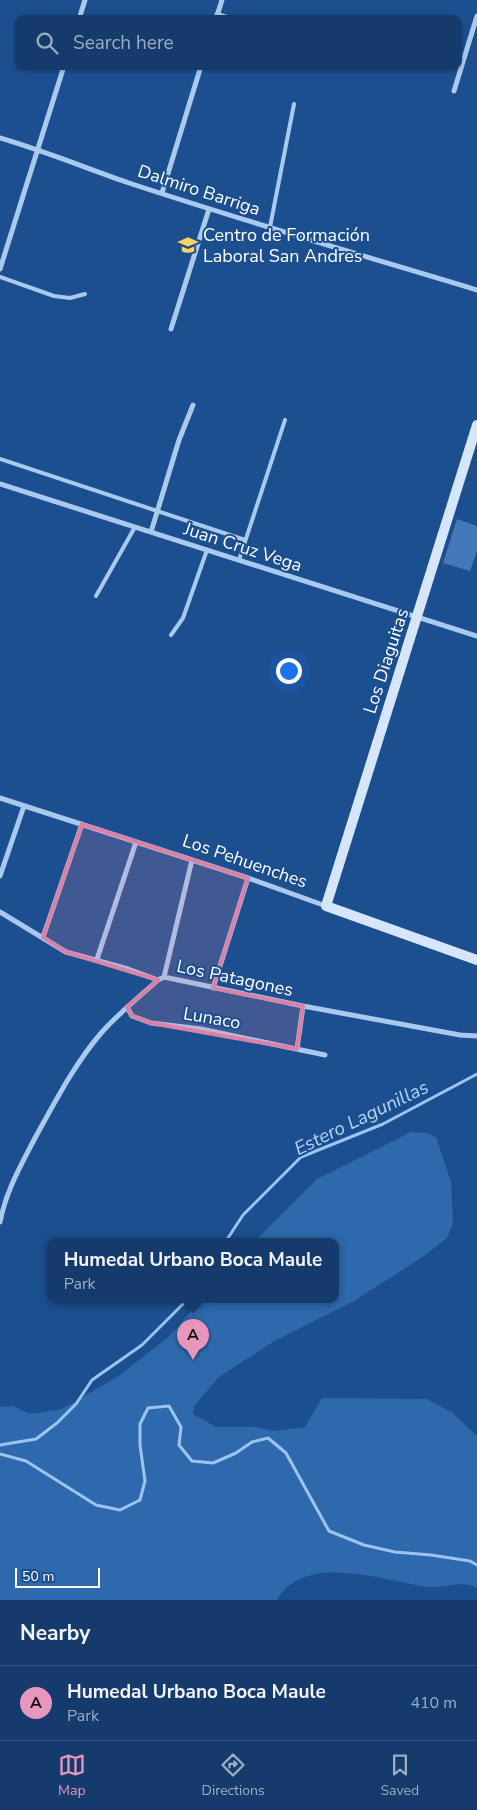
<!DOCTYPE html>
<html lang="en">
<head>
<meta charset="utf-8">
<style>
  :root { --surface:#143b6b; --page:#1d4271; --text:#f1f3f6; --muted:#9dadc1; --line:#33557e; --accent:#e797bd }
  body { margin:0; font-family:"Nunito Sans",sans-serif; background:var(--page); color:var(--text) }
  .scale { position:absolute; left:15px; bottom:12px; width:85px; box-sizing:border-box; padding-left:5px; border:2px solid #fff; border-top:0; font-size:14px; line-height:18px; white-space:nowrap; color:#fff; -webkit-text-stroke:4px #1b4f8f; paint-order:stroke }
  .you { position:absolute; left:288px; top:670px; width:18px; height:18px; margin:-12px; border:4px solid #fff; border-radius:50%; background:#1a73e8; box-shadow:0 0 0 8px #1a73e833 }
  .badge { display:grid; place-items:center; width:32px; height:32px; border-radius:50%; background:var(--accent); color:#111; font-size:16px; font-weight:700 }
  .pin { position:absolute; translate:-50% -41px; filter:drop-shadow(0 1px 2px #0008) }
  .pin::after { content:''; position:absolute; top:26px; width:18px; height:15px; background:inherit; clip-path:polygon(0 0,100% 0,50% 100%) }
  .popup { position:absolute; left:47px; top:1238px; width:292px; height:65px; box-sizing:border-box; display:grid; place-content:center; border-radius:10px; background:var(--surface); filter:drop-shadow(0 1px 4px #0005); font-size:16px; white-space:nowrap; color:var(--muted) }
  .popup b { font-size:19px; color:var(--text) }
  .popup::after { content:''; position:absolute; left:50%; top:100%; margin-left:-10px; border:10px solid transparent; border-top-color:var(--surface) }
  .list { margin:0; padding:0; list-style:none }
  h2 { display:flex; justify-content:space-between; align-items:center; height:65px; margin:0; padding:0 20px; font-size:21px }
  h2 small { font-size:16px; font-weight:400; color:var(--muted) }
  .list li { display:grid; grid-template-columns:32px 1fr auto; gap:15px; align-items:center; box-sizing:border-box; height:75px; padding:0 20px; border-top:1px solid var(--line) }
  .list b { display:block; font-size:19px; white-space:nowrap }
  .list p { margin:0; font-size:16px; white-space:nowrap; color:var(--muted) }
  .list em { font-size:16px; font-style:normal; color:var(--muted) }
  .icon { flex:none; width:28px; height:28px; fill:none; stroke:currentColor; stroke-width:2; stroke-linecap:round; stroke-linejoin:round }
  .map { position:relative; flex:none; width:477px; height:1600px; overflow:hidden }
  .search { position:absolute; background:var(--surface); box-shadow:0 1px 4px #0004; left:15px; right:15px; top:15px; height:55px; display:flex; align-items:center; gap:12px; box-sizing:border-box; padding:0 18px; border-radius:10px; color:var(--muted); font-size:19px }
  .sheet { height:140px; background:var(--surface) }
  nav { display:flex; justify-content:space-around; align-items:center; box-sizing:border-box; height:70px; border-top:1px solid var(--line); background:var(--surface); font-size:14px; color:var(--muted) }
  nav a { display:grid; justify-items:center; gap:2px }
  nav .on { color:var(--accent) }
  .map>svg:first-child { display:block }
  .green { fill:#2e69ad }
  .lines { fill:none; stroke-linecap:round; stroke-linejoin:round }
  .stream { stroke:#9cc4f0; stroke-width:3 }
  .building { fill:#4478b7 }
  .lane { stroke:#a9c9ee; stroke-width:4 }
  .street { stroke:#a9c9ee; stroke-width:5 }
  .secondary { stroke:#d6e6fa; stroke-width:10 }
  .marked { fill:#dd80a5; fill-opacity:0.2; stroke:#dd80a5; stroke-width:4; stroke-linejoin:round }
  .labels { text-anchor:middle; stroke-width:4; stroke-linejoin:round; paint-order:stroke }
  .street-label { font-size:18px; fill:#fff; stroke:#1b4f8f }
  .poi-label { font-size:18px; fill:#fff; stroke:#1b4f8f; text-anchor:start }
  .water-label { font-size:19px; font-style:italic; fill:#b5d3f5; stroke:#1b4f8f }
</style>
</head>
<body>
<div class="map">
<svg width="477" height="1600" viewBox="0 0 477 1600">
  <rect width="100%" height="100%" fill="#1b4f8f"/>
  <path class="green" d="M411,1132L426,1133L436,1137L451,1182L453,1223L447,1238L424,1256L354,1301L273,1342L219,1377L194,1406L193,1414L216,1427H255L275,1431L305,1427L322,1398L427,1399L453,1413L477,1436V1588C461,1579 445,1589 428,1587C385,1581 304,1551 277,1600H0V1407L13,1406L30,1414L62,1409L117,1377L170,1336L201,1299H336V1241H255L317,1179Z"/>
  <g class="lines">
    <path class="stream" d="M226,1241L243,1215L301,1157L383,1124L477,1074
      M0,1445L36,1439L57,1423L76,1404L92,1380L142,1345L188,1299
      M0,1454L26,1461L96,1505L120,1510L140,1500L145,1481L140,1445V1424L148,1408L169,1406L181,1427L179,1445L192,1461L213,1463L236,1453L252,1442L268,1438L286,1453L329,1531L364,1545L395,1552L431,1555L470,1561L477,1565"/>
  </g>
  <path class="building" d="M457,519L477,526V551L470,571L443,563Z"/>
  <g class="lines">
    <path class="lane" d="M270,227L294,104
      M0,277L54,296L70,298L85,294
      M0,459L245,540
      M239,560L285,420
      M96,596L135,527
      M171,635L183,618L207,550"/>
    <path class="street" d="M217,14L232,19
      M79,19L85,0
      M216,19L222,0
      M454,91L477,16
      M0,138C44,151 86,168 129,183C244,221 361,255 477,290
      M162,193L201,66
      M0,269L64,66
      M171,329L209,209
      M0,484L477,636
      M151,532L179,440L193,405
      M0,798L248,878L326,906
      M0,876L24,806
      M0,912L66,952L128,969L158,980
      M43,937L82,824
      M97,959L136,842
      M164,977L192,860
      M213,988L248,878
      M127,1007L132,1016L151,1023L201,1029L325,1055
      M297,1049L303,1006
      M0,1222C6,1191 21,1165 35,1138C55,1102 75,1063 102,1032C119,1013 139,997 158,980L164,977L303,1006L460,1035L477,1036"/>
    <path class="secondary" d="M477,425L326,906L477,960"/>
  </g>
  <path class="marked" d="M82,824L248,878L213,988L303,1006L297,1049L151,1023L132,1016L127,1007L158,980L66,952L43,937Z"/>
  <defs>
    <symbol id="university-bare" viewBox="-9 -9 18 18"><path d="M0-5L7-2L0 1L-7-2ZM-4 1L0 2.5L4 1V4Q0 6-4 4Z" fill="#ffd166" stroke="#1b4f8f" stroke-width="2.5" paint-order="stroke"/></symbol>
  </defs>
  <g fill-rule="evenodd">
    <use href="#university-bare" x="174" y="231" width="28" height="28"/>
  </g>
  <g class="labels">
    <g class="street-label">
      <text transform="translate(199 190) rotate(18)" y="6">Dalmiro Barriga</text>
      <text transform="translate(243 547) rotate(18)" y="6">Juan Cruz Vega</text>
      <text transform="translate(386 661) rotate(-72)" y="6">Los Diaguitas</text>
      <text transform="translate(245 861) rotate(19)" y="6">Los Pehuenches</text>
      <text transform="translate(235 978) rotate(12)" y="6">Los Patagones</text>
      <text transform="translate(212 1018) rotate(10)" y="6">Lunaco</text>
    </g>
    <g class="poi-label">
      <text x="203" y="241">Centro de Formación<tspan x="203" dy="21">Laboral San Andres</tspan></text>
    </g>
    <g class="water-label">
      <text transform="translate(361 1117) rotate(-26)" y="7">Estero Lagunillas</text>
    </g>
  </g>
</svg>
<div class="scale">50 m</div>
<div class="you"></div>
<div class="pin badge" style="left:193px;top:1360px">A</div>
<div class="popup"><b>Humedal Urbano Boca Maule</b>Park</div>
<div class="search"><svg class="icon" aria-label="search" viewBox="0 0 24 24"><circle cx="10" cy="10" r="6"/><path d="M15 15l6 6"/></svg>Search here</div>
</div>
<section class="sheet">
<h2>Nearby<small></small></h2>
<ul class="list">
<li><span class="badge">A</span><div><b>Humedal Urbano Boca Maule</b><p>Park</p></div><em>410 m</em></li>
</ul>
</section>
<nav>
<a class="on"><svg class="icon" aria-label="map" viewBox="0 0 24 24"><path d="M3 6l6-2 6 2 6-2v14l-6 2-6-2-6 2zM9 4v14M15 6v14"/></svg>Map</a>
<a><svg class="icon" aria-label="directions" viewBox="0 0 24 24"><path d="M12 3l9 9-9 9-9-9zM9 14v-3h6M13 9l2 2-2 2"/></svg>Directions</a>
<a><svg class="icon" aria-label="saved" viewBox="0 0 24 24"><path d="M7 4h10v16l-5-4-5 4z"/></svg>Saved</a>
</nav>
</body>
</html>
